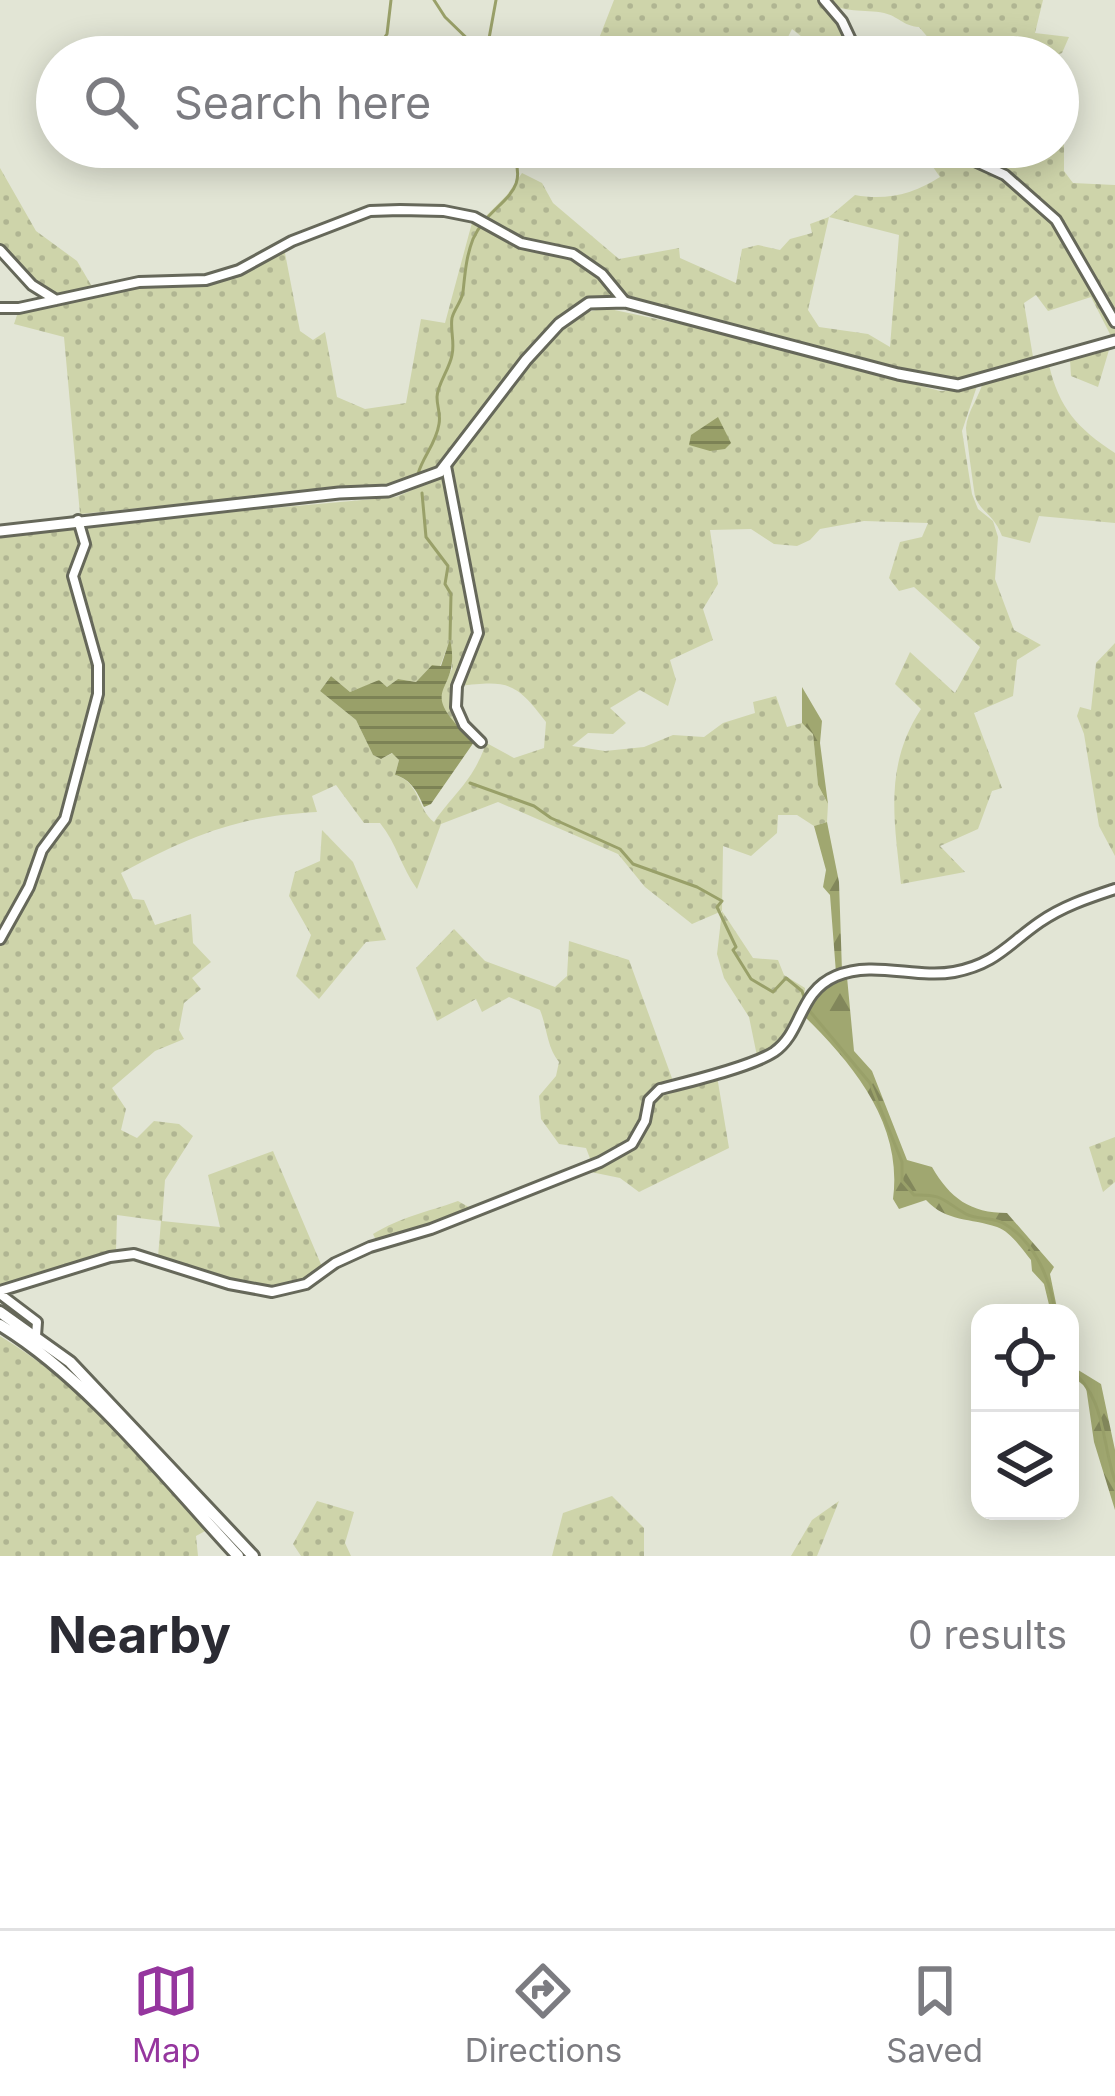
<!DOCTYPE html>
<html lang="en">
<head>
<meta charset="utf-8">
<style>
  :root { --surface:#fff; --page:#f2f2f3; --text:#2b2b33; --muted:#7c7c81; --line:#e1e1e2; --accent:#95369e }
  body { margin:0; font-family:Inter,sans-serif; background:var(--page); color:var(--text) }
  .controls { position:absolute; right:36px; bottom:36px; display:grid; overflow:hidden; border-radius:24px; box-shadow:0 6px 30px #0003 }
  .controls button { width:108px; height:108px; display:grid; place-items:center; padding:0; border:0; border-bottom:3px solid var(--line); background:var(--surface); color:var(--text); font:60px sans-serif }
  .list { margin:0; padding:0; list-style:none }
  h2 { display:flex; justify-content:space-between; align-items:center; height:156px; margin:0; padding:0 48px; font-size:51px }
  h2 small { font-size:39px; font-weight:400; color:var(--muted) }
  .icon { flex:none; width:66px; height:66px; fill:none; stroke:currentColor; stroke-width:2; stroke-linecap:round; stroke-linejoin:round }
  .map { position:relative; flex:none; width:1115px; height:1556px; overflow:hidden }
  .search { position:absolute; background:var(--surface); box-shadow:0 6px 30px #0003; left:36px; right:36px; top:36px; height:132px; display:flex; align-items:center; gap:30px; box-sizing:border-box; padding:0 42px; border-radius:66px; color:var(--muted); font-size:45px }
  .sheet { height:372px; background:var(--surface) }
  nav { display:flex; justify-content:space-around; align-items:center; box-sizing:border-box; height:168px; border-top:3px solid var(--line); background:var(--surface); font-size:33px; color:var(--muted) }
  nav a { display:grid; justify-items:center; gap:6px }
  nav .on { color:var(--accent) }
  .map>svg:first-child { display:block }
  .grass { fill:url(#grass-dots); fill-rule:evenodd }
  .forest { fill:url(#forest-firs) }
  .water { fill:url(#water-rules) }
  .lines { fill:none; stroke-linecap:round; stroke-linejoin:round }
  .stream { stroke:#99a069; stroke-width:3 }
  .minor-casing { stroke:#66685a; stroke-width:14 }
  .tertiary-casing { stroke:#66685a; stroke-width:15 }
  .secondary-casing { stroke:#66685a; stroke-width:16 }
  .minor { stroke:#fff; stroke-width:8 }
  .tertiary { stroke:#fff; stroke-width:9 }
  .secondary { stroke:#fff; stroke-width:10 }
</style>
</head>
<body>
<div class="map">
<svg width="1115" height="1556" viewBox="0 0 1115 1556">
  <defs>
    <pattern id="grass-dots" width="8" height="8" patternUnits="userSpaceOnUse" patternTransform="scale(3)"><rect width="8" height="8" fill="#ced4aa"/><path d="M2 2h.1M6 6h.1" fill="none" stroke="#b0b592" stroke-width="1.8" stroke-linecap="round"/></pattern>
    <pattern id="forest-firs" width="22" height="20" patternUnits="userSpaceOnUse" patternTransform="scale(3)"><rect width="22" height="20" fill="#a0a770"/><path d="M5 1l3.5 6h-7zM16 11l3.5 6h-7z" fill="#82875b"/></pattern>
    <pattern id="water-rules" width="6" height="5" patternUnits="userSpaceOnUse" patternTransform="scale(3)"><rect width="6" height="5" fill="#99a069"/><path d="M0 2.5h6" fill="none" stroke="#7c8255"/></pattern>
  </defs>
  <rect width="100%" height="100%" fill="#e2e5d5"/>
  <path class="grass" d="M614,0H820L840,22L856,57H827L792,29L778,57H764L754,39L729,38L741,57L704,54L702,57H668L664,52L658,57H597L598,41Z
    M827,0H1043L1035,33L1069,37L1062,53L1052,57H936L931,41L919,27C903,26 898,16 884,13C865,9 841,14 827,0Z
    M1058,88L1064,98V171L1073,183L1115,185V320L1058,219L1006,173L950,147H1058Z
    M919,147C966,147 1024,186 1053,222C1079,253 1090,295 1115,326V337L1112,338L1091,297L1048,311L1036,295L1024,303L1033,357L959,378L925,376L623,296L575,251L522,240L483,219L507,195L522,173L542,183L553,203L619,259L679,248L680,258L736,283L742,249L758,245L780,250L790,239L812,233L810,224L829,217L855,195C886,201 914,194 940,177ZM829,217L899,235L890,347L868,334L819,327L808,310Z
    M0,168L36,231L77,261L94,290L58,297L35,283L0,246Z
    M473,219C489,228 507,242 525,248C576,263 579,251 617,297C537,295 489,414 438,464L423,474L394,483L80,514L64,337L14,324L18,312L134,286L207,282L284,248L300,331L313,340L325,332L337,397L365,409L406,403L421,319L445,323Z
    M605,308L718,332L940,391L961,390L978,383L962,431L972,494L978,509L993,521L998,537L995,579L1014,630L1041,645L1017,660L1013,696L974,713L1002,788L992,791L978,829L940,846L965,872L901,884C894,819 884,766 921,709L895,684L910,652L955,693L980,647L914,587L899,591L889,578L900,542L922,537L928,523L864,521L820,529L810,540L797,546L774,544L751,529L710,530L718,584L703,609L713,640L670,660L676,680L668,706L640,690L610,708L626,723L613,734L588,733L572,746L605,751L644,747L673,735L704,737L723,723L755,713L753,702L776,696L787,727L802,723L813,733L818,785L828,804L827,822L814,826L797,815H778L777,833L751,856L723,846L722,911L753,958L778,960L784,975L805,988C804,1016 784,1046 757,1056L749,1017L724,978L717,954L722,911L692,924L645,887L618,854L498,802L441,824L417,889C401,867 397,844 380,823H364L336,785L312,796L317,812C237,816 190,836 121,873L133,899L144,900L155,925L191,914L193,943L211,962L192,978L201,989L184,1003L179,1030L184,1039L155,1051L112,1088L126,1109L121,1130L137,1138L154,1121L179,1124L193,1136L165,1180L162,1221L220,1227L208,1175L273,1151L323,1269C274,1302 207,1284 158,1257L161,1221L117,1215L116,1251L0,1288V944L33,884L46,850L72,817L80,768L102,693L100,658L76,577L89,544L83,525L396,497L444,476L476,632L455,686L454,707L462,726L476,739L474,742L442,711L440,693L452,669L450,640L440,666L432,665L416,682L398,679L387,687L379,681L350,692L331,676L320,691L356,720L373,755L381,759L393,753L399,760L395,775C420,782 417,809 434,822C455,792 470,784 484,749L481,740L514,758L544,748L546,722C516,682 508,680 459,686L481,633L479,609L463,548L462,517L450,468C483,424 533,345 578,316C586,312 597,310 605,308Z
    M1109,350L1098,387L1071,376L1070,360Z
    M1049,365C1059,408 1078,429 1115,453V523L1039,516L1030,543L1002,536C994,514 980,512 975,496C974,491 966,432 966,428C967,412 979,397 983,382Z
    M76,525L83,544L70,578L95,665V698L74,768L70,799L40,847L23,892L0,933V536Z
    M1115,643V856L1099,826L1084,734L1077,716L1080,707L1091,710L1096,663Z
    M322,830L353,862L386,940L366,942L319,999L296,976L311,935L289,896L295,872L320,861Z
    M454,929L485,961L555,987L567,976L569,941L629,960L673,1081C632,1093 653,1121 628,1143C619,1151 602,1156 591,1161L586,1148L559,1144L541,1119L539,1096L556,1076L559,1062C547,1048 547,1027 540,1010L509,997L482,1012L476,999L437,1021L416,968Z
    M717,1076L729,1148L639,1192L620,1178L586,1171L633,1147L649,1124L652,1103L661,1092Z
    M1115,1137V1182L1103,1192L1089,1147Z
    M458,1201L474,1210L377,1242L373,1234C401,1217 427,1212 458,1201Z
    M0,1336C81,1384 144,1461 207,1530L196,1536L198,1556H0Z
    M612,1496L644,1528V1556H552L563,1513Z
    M317,1501L354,1512L345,1543L351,1556H301L293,1544Z
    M839,1501L817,1556H791L812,1520Z"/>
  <path class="forest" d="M802,687L822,721L820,743L828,804L818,785L813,734L802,723Z
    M827,822L839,882L842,971L836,973L830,895L823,887L826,870L814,826Z
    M847,977L854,1051L872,1071L907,1160L932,1167C950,1198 970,1213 1007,1213L1054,1267L1050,1274L1058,1313H1051L1044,1284L1032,1271L1031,1260C1022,1249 1011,1232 997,1227C971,1218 946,1222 926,1200L899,1209L893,1199C903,1124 854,1065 803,1015C811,996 826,980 847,977Z
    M1070,1365L1101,1384L1115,1450V1510L1094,1442L1086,1387L1070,1375Z"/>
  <path class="water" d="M718,417L731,443L725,449L710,451L689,445L691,435Z
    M450,639C463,698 410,683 474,742L431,804L424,807C418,793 411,779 395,775L399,760L392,753L381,759L373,755L356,720L320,691L331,676L350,692L379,680L387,687L398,679L416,682L432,665L441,666Z"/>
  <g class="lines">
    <path class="stream" d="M434,0L445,17L478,49L480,57
      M479,53L488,44L496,0
      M385,57L382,41L387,34L391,0
      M418,474C423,456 436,444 439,424C441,414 437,407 437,397C437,385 450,368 452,355C455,342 450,330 452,318C454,309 462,301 463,292C465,274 466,257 473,239C490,200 537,196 509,147
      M422,493L426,537L448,566L445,584L451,594L450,639
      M470,783L534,806L551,818L620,849L633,864L697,887L722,901L717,907L736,947L733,950L751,979L773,992L786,978L802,991L805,1000
      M808,1009L870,1083L902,1162V1181L914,1195C943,1194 942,1200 966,1214C977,1220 992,1217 1003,1223C1034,1240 1051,1280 1055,1313
      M1070,1369C1106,1398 1101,1440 1115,1481"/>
    <defs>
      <path id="minor" d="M824,0L842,21L859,57
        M944,147L1005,175L1056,220L1115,322
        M0,250L32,285L56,300
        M0,308H19L139,282L206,280L239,270L292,241L370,211L400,210L444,211L474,217L521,243L573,254L602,274L625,302
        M446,466L478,633L457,686L456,707L464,725L481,742
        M0,939L29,887L42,850L65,819L98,694V665L73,576L85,544L78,520
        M0,1291L110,1257L134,1254L229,1284L272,1292L306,1284L335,1263L370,1247L431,1229L600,1162L632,1144L645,1121L649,1100L660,1089C688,1082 751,1067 774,1052C803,1032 798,992 836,976C873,960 916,979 954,972C996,964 1008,944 1040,922C1063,906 1088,898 1115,889
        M0,1294L37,1322L36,1336"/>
      <path id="tertiary" d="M0,531L339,493L388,491L440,472L526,360L559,324L589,303L625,302L898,374L958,385L1115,341"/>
      <path id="secondary" d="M0,1312L70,1362L253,1556
        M0,1325C89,1379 167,1480 238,1556"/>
    </defs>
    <use href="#minor" class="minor-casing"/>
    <use href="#tertiary" class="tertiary-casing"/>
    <use href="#secondary" class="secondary-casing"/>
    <use href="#minor" class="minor"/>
    <use href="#tertiary" class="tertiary"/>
    <use href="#secondary" class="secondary"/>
  </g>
</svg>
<div class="controls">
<button><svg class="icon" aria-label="locate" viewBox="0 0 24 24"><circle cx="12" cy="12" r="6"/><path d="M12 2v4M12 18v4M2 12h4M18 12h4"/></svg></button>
<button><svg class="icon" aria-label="layers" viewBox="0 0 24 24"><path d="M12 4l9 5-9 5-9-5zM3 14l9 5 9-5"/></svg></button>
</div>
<div class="search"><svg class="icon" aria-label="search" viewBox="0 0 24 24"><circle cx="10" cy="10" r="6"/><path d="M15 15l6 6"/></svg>Search here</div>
</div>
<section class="sheet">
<h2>Nearby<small>0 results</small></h2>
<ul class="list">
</ul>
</section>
<nav>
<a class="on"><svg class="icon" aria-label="map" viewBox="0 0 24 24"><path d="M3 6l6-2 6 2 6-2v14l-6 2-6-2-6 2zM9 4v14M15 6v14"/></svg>Map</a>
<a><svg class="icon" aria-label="directions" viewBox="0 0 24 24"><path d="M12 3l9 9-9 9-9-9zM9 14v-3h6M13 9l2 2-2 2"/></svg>Directions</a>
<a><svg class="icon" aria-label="saved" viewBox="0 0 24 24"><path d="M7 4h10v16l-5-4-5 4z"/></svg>Saved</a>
</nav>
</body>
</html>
